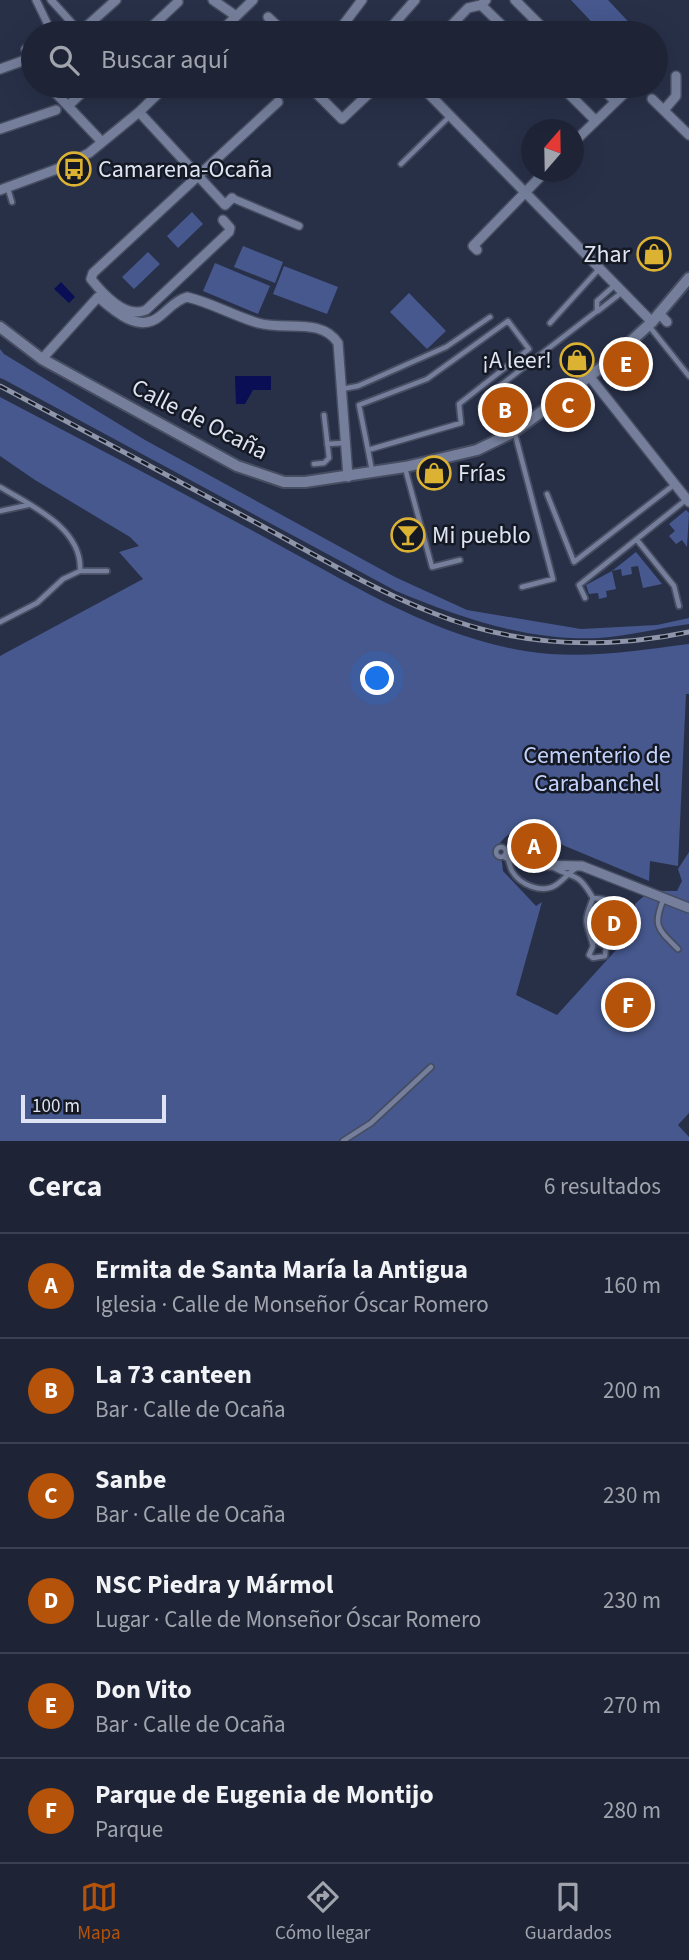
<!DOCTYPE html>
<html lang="es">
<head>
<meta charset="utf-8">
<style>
  :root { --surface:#1e2436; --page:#2b3042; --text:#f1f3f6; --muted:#a1a4ad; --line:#3c4151; --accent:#b45309 }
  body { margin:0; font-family:"Source Sans 3",sans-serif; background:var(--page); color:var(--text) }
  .compass { position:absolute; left:521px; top:119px; width:63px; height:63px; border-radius:50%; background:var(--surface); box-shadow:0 7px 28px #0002; rotate:20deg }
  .scale { position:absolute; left:21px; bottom:18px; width:145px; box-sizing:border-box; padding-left:7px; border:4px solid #dee4f3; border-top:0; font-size:19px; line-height:24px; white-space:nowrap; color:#dee4f3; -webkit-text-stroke:5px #151924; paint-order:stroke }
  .you { position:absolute; left:378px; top:679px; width:24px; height:24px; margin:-18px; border:5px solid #fff; border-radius:50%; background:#1a73e8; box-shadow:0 0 0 10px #1a73e833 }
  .badge { display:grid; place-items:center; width:46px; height:46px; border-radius:50%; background:var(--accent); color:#fff; font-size:23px; font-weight:700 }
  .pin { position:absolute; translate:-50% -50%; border:4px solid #fff; box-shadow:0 2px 7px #0006 }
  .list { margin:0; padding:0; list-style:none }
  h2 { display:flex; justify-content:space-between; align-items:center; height:91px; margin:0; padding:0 28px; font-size:30px }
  h2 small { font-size:23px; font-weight:400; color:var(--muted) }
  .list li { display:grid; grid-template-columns:46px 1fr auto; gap:21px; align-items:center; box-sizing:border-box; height:105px; padding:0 28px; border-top:2px solid var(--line) }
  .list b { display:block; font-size:26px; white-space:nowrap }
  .list p { margin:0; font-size:23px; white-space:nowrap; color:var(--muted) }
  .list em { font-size:23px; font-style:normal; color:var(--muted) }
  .icon { flex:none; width:38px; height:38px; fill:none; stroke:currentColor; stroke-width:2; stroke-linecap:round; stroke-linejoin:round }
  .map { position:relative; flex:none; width:689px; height:1141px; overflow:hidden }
  .search { position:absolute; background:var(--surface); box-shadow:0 7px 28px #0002; left:21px; right:21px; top:21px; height:77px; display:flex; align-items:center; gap:18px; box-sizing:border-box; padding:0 24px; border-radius:38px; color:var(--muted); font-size:26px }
  .sheet { height:721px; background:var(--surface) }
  nav { display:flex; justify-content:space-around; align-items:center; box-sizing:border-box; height:98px; border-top:2px solid var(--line); background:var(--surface); font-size:19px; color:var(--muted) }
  nav a { display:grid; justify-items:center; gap:4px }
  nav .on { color:var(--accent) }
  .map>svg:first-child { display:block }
  .green { fill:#46588e }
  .water { fill:#0a0e54 }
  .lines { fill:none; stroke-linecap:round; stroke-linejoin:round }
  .service-casing { stroke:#464d61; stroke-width:8 }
  .pedestrian-casing { stroke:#464d61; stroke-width:10 }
  .minor-casing { stroke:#464d61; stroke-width:12 }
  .tertiary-casing { stroke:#464d61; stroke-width:14 }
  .service { stroke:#757f9b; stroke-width:4.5 }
  .pedestrian { stroke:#757f9b; stroke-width:7 }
  .minor { stroke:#757f9b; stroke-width:9 }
  .tertiary { stroke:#757f9b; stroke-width:10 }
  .rail-casing { stroke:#8f96a9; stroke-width:5 }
  .rail { stroke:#151924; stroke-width:2.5; stroke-dasharray:8; stroke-linecap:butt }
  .labels { text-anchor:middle; stroke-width:5; stroke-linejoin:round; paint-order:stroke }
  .poi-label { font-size:24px; fill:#dee4f3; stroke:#151924; text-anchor:start }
  .street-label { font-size:24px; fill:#dee4f3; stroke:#151924 }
  .park-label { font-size:24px; fill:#c3d2fc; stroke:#151924 }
</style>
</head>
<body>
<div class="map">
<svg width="689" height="1141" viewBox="0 0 689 1141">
  <rect width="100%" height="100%" fill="#283048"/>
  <path class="green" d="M571,0H608L639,33H602Z
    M192,212L203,224L178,248L167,236Z
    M243,246L283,262L275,283L234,267Z
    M148,252L160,264L134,289L122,277Z
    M215,263L270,286L258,314L203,291Z
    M284,266L338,287L327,314L273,294Z
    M409,293L446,331L427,349L390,312Z
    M0,349L4,354L145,440L395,577L467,610L581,629L657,625L689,618V624C659,628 628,636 599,638C527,641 461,618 396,591L3,379L0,378Z
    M0,397C90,444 179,491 268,539C350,583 432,636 525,651C580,660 634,651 689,644V694H686L678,866L650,861L649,881L553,841L550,845L539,841L540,837L518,828L514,836L509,834C503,839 496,846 495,854L502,862L503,871L536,906L542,902L516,995L557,1015L636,928L635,904C655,886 653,892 677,891L682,881L678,869L689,852V1113L678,1125L689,1137V1141H0V656L143,579L119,552L139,546L130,537L35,480L0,456Z
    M686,510L689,513L687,547L682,540L676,544L669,536L675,531L669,524Z
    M636,552L662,584L643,588L638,566L631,567L632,574L622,576L621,569L612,571L616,589L606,591L607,597L599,599L598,593L589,594L586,585L612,571Z"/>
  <path class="water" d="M61,282L75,297L69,303L54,289Z
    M235,376H271V390H253L245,404H236Z"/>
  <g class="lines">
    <defs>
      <path id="service" d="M401,164L450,116
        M8,189L12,202
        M598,311L621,293
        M550,323L599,269
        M649,326L689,376
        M342,389L358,386L446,347L490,317
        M515,434L553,579L522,587
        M500,437L481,408L484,398L597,311V301L615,285
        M327,444L344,443
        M368,450L359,405L427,379L508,321L529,349L459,404L461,423L368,450L372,471
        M314,464L324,463L329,458L324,415
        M405,468L432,567L460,560
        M0,487C30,505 83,528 80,571
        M547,494L574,562L675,484
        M0,511L28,505
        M637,540L674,586L679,606
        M585,598L579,585L687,499
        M0,622L37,603L63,579L80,571H107
        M520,829L507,856C509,861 510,867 512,871C520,885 542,894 556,885C564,880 569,872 578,867
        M496 852a5 5 0 1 1 10 0a5 5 0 1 1-10 0Z
        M552,867C576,880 577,871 593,898C582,925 587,922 593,946L589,955L593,958L605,956L606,947L591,939
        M593,898C609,899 618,901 627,914
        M664,898C652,926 658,929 678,949
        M343,1141L371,1123L431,1067"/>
      <path id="pedestrian" d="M36,0L52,33
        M51,0L80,32
        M33,46L25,49L33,72
        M232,198L299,226"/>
      <path id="minor" d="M213,0L236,16
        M515,0L548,33
        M481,5L510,33
        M268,17L285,33
        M79,33L116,0
        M145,33L178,2
        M219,33L253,0
        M337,33L362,0
        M386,33L415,0
        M444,33L468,8L481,5L486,0
        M0,69L28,59
        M49,86L102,142
        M315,86V92L342,119L377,86
        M352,86L364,97
        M421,86L652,322
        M561,86L595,120
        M600,86L615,101
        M652,99L689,135
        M68,106L89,86
        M664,110L676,96V76
        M139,112L225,205L232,198
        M0,129L56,110
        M574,142L632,86
        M0,190L57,169L89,153L139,112L166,86
        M223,220L230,228L229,232L146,310C126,319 103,294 91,279L93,273L278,102
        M477,250L473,246L545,172
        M659,313L667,322
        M42,359L98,297C114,311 139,334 160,316C169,309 176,300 187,297C212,303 234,316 258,323C285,331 321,317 338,343L348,477
        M590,377L689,502
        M507,856L534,865L582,866L689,908"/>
      <path id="tertiary" d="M0,327L42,359L237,466L284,482H305L405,467L477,450L514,432L606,364L652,322L689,278"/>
    </defs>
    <use href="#service" class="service-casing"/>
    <use href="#pedestrian" class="pedestrian-casing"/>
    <use href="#minor" class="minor-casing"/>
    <use href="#tertiary" class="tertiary-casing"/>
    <use href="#service" class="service"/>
    <use href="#pedestrian" class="pedestrian"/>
    <use href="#minor" class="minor"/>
    <use href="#tertiary" class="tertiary"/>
    <defs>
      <path id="rail" d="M0,386C83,430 166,474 249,519C309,551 369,588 433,613C515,646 603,650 689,632"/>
    </defs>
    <use href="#rail" class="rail-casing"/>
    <use href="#rail" class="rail"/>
  </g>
  <defs>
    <symbol id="bus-ring" viewBox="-11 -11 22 22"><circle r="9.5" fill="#151924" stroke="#dcb233" stroke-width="1.5"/><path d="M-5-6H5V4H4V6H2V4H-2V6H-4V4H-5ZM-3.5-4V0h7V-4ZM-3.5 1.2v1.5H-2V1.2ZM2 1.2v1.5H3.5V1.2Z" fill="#dcb233"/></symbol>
    <symbol id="shop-ring" viewBox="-11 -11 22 22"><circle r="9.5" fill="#151924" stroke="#dcb233" stroke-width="1.5"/><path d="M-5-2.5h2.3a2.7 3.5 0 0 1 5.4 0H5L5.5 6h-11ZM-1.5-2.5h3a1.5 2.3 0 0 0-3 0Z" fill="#dcb233"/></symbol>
    <symbol id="bar-ring" viewBox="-11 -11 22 22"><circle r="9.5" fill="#151924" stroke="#dcb233" stroke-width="1.5"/><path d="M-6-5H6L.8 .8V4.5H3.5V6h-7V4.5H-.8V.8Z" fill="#dcb233"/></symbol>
  </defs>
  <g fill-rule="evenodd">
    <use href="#bus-ring" x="55" y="150" width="38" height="38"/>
    <use href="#shop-ring" x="635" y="235" width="38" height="38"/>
    <use href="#shop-ring" x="558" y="341" width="38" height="38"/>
    <use href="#shop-ring" x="415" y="454" width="38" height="38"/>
    <use href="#bar-ring" x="389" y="516" width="38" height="38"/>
  </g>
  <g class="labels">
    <g class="poi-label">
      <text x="98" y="177">Camarena-Ocaña</text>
      <text x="630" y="262" text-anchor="end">Zhar</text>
      <text x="552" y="368" text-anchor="end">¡A leer!</text>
      <text x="458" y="481">Frías</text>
      <text x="432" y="543">Mi pueblo</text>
    </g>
    <g class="street-label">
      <text transform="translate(200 419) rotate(27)" y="8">Calle de Ocaña</text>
    </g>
    <g class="park-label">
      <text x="597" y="763">Cementerio de<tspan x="597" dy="28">Carabanchel</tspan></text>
    </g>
  </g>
</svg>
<svg class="compass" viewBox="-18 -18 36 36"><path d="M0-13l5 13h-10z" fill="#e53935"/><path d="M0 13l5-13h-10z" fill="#a1a4ad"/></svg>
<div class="scale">100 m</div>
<div class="you"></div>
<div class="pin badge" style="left:534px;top:846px">A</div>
<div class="pin badge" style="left:505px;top:410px">B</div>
<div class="pin badge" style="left:568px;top:405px">C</div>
<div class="pin badge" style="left:614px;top:923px">D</div>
<div class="pin badge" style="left:626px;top:364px">E</div>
<div class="pin badge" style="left:628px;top:1005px">F</div>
<div class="search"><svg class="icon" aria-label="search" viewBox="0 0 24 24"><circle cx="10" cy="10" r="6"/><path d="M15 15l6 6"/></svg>Buscar aquí</div>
</div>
<section class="sheet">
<h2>Cerca<small>6 resultados</small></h2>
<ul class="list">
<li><span class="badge">A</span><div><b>Ermita de Santa María la Antigua</b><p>Iglesia · Calle de Monseñor Óscar Romero</p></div><em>160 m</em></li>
<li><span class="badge">B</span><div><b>La 73 canteen</b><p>Bar · Calle de Ocaña</p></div><em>200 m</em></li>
<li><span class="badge">C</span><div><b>Sanbe</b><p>Bar · Calle de Ocaña</p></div><em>230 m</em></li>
<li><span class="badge">D</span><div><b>NSC Piedra y Mármol</b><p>Lugar · Calle de Monseñor Óscar Romero</p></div><em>230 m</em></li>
<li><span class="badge">E</span><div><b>Don Vito</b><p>Bar · Calle de Ocaña</p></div><em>270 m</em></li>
<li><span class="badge">F</span><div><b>Parque de Eugenia de Montijo</b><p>Parque</p></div><em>280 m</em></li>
</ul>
</section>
<nav>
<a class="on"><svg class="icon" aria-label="map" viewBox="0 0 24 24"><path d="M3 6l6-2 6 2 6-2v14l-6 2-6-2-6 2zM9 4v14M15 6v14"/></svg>Mapa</a>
<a><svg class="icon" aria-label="directions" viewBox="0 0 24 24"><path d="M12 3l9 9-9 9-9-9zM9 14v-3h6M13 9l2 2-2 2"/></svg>Cómo llegar</a>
<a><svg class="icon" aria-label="saved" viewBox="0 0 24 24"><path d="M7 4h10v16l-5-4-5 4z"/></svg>Guardados</a>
</nav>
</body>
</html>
